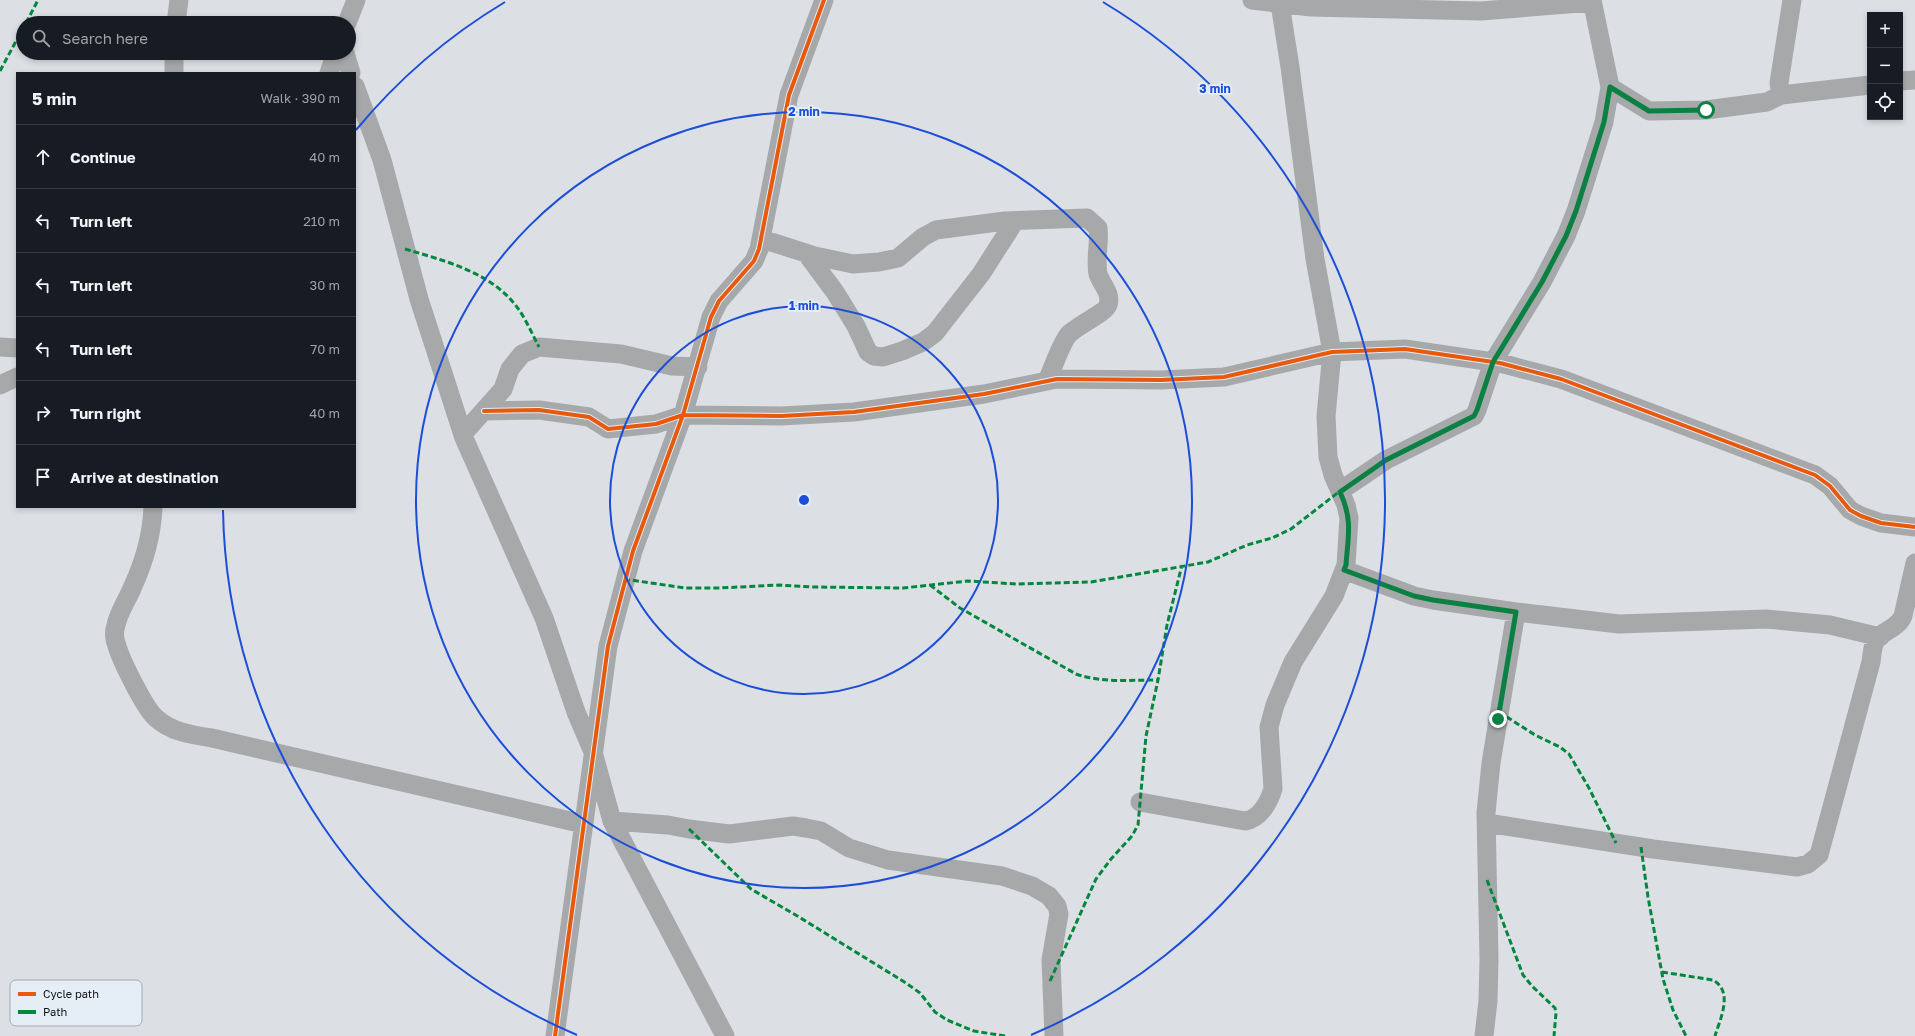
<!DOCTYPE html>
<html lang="en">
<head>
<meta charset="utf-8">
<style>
  :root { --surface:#171b24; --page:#20242c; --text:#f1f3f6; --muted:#9ea1a6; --line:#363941 }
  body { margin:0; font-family:"Golos Text",sans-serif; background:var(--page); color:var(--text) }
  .controls { position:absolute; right:12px; top:12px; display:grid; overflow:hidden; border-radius:0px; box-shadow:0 2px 6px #0003 }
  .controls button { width:36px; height:36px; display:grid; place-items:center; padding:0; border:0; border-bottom:1px solid var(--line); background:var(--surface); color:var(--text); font:20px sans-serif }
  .stop { position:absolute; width:12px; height:12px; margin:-9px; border:3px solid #0b8043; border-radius:50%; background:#fff }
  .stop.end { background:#0b8043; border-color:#fff; box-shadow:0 1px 4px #0008 }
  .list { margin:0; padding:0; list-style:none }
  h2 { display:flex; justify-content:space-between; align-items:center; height:52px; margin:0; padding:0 16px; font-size:17px }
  h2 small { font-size:13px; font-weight:400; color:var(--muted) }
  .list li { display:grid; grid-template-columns:26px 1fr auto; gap:12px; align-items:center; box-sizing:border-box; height:64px; padding:0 16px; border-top:1px solid var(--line) }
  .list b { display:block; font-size:15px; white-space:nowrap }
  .list em { font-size:13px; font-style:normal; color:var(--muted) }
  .icon { flex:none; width:22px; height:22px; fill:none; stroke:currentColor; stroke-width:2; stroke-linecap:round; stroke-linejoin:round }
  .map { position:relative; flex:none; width:1915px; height:1036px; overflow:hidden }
  .search { position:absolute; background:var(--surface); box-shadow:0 2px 6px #0003; left:16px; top:16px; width:340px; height:44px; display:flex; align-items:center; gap:10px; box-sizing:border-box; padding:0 14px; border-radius:22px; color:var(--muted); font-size:15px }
  .panel { position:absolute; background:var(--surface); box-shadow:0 2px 6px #0003; left:16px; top:72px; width:340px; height:436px; border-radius:0px }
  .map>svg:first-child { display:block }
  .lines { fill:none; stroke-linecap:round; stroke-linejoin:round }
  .minor { stroke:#a7a8aa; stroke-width:19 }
  .quiet { stroke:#00873e; stroke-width:3; stroke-dasharray:6 3; stroke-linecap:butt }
  .cycleway-casing { stroke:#e5edf7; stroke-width:6 }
  .cycleway { stroke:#e8590c; stroke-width:4 }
  .route { stroke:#0b8043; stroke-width:5 }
  .ring { fill:none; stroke:#1d4ed8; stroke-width:2 }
  .key { fill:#e5edf7; stroke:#a4abb3; stroke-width:1 }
  .key-label { font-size:11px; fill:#0e1114 }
  .centre { fill:#1d4ed8; stroke:#e5edf7; stroke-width:2 }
  .ring-label { font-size:12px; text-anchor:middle; font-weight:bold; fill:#1d4ed8; stroke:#e5edf7; stroke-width:4; stroke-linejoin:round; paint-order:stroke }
</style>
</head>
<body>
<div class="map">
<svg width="1915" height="1036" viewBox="0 0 1915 1036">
  <rect width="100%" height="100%" fill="#dce0e5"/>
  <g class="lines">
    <path class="minor" d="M1252,0L1311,7L1481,11L1592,2
      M176,23L179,0
      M347,23L356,0
      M174,53V73
      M345,53L351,73
      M329,73L336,53
      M1900,81L1915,80
      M355,86L382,160L419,299L464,438L544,618L576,712L593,752L612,821L725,1036
      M1610,87L1649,111L1706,110L1767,102L1781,95L1870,85
      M1781,95L1779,83L1792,0
      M762,239L815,256L853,264L879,262L898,258L923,237L936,230L1005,221L1087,218L1098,228C1100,243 1095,258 1098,274C1101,284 1112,293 1108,305C1106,312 1077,326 1069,334C1062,341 1052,370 1047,381
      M806,253L835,292L856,326L868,352L874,356L883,357L902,351L923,342L935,333L981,274L1015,221
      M0,347L17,348
      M0,385L17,377
      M484,411L539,410L589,417L608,429L656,424L683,415L781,416L854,412L984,394L1057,379L1161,380L1224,377L1332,352L1405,349L1500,363L1561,379L1815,475L1830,486L1850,510L1861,516L1881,523L1915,527
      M463,434L503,389L510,369L522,354L539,347L621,354L672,366L698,367
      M1340,491L1386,460L1474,416L1477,410L1493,362L1542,282L1566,236L1576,211L1604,122L1610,87L1592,0
      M153,507C152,533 144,562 133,586C128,599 119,611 116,625C114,631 114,639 117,646C121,660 145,709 156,718C171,732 192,735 212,738L583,824
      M1344,570L1414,596L1433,600L1516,612L1619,624L1766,619L1830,625L1880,637
      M1140,802L1245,821C1260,819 1269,802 1273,789L1269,727L1275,705L1293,662L1334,596L1346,565L1349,518L1346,505L1333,475L1328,457L1326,416L1332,352L1315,259L1290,67L1280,4
      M612,821L668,825L689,829L729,834L793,826L806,828L821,831L849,848L888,860L1002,876L1032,886L1049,896L1057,906L1059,914L1051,960L1054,1036
      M1487,823L1653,849L1797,867L1808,864L1819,855L1871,662C1872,656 1872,648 1875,642C1880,631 1897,630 1903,616L1915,563
      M555,1036L608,646L633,551L683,415L711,317L719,301L754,261L759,249L789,95L824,0
      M1484,1036L1488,1001L1489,959L1486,813L1491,763L1516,612"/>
    <path class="quiet" d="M26,23L38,0
      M0,71L23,28
      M405,249C442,260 486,271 512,301C524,314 531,332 539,347
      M624,579L685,588H719L779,585L812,587L903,588L968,581L1016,584L1091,582L1208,562L1247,545L1272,538L1291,529L1340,491
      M930,585L960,608L1076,674C1102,683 1131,680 1158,680
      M1499,712L1535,735L1560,747L1569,754L1589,788L1616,843
      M689,829L751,889L799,917L906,983L920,993L935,1012L947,1020L974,1031L1005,1036
      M1641,847L1648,897L1663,979L1673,1010L1686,1036
      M1487,880L1523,975L1532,986L1555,1008L1556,1013L1554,1036
      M1662,972L1713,980C1734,992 1720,1019 1715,1036
      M1050,981L1096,879L1111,859L1132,836L1138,825L1146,736L1158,680L1167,625L1182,565"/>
    <defs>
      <path id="cycleway" d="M484,411L539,410L589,417L608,429L656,424L683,415L781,416L854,412L984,394L1057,379L1161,380L1224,377L1332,352L1405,349L1500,363L1561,379L1815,475L1830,486L1850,510L1861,516L1881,523L1915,527
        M555,1036L608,646L633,551L683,415L711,317L719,301L754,261L759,249L789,95L824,0"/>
    </defs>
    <use href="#cycleway" class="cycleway-casing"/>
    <use href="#cycleway" class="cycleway"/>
  </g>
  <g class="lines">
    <path class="route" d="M1498,719L1516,612L1433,600L1414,596L1344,570L1346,565C1348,536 1353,520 1340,492L1386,460L1474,416L1477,410L1493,362L1542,282L1566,236L1576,211L1604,122L1610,87L1649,111L1706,110"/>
  </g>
  <g class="ring">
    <circle cx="804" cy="500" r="194"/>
    <circle cx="804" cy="500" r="388"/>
    <path d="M577 1035A581 581 0 0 1 223 510M356 130A581 581 0 0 1 505 2M1103 2A581 581 0 0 1 1031 1035"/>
  </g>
  <rect x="10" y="980" width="132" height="46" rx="6" class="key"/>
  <rect x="18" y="992" width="18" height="4" fill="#e8590c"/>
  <rect x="18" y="1010" width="18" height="4" fill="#00873e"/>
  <g class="key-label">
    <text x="43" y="998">Cycle path</text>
    <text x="43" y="1016">Path</text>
  </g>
  <circle cx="804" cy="500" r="6" class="centre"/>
  <g class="ring-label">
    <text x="1215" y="93">3 min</text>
    <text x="804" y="116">2 min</text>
    <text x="804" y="310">1 min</text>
  </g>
</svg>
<div class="controls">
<button>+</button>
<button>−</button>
<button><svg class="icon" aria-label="locate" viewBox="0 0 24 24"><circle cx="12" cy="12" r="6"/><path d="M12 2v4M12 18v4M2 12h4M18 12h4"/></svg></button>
</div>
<div class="stop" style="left:1706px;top:110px"></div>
<div class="stop end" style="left:1498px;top:719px"></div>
<div class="search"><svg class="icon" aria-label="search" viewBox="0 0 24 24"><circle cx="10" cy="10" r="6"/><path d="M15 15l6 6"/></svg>Search here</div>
<section class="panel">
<h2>5 min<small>Walk · 390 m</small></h2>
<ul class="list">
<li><svg class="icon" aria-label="ahead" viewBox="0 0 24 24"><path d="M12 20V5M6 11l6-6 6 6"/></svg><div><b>Continue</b></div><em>40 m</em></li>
<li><svg class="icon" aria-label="left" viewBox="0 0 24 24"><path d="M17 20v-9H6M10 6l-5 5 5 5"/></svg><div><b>Turn left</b></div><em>210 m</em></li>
<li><svg class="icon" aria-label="left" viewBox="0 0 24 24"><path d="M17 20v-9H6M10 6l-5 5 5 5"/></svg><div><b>Turn left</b></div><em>30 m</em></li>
<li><svg class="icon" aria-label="left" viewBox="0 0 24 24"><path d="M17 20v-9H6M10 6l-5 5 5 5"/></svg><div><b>Turn left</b></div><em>70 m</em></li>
<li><svg class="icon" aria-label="right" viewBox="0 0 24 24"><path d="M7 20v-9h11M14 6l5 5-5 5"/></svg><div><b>Turn right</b></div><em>40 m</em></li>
<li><svg class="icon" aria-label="arrive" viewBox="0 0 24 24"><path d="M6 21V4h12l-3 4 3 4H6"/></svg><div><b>Arrive at destination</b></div></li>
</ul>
</section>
</div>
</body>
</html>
